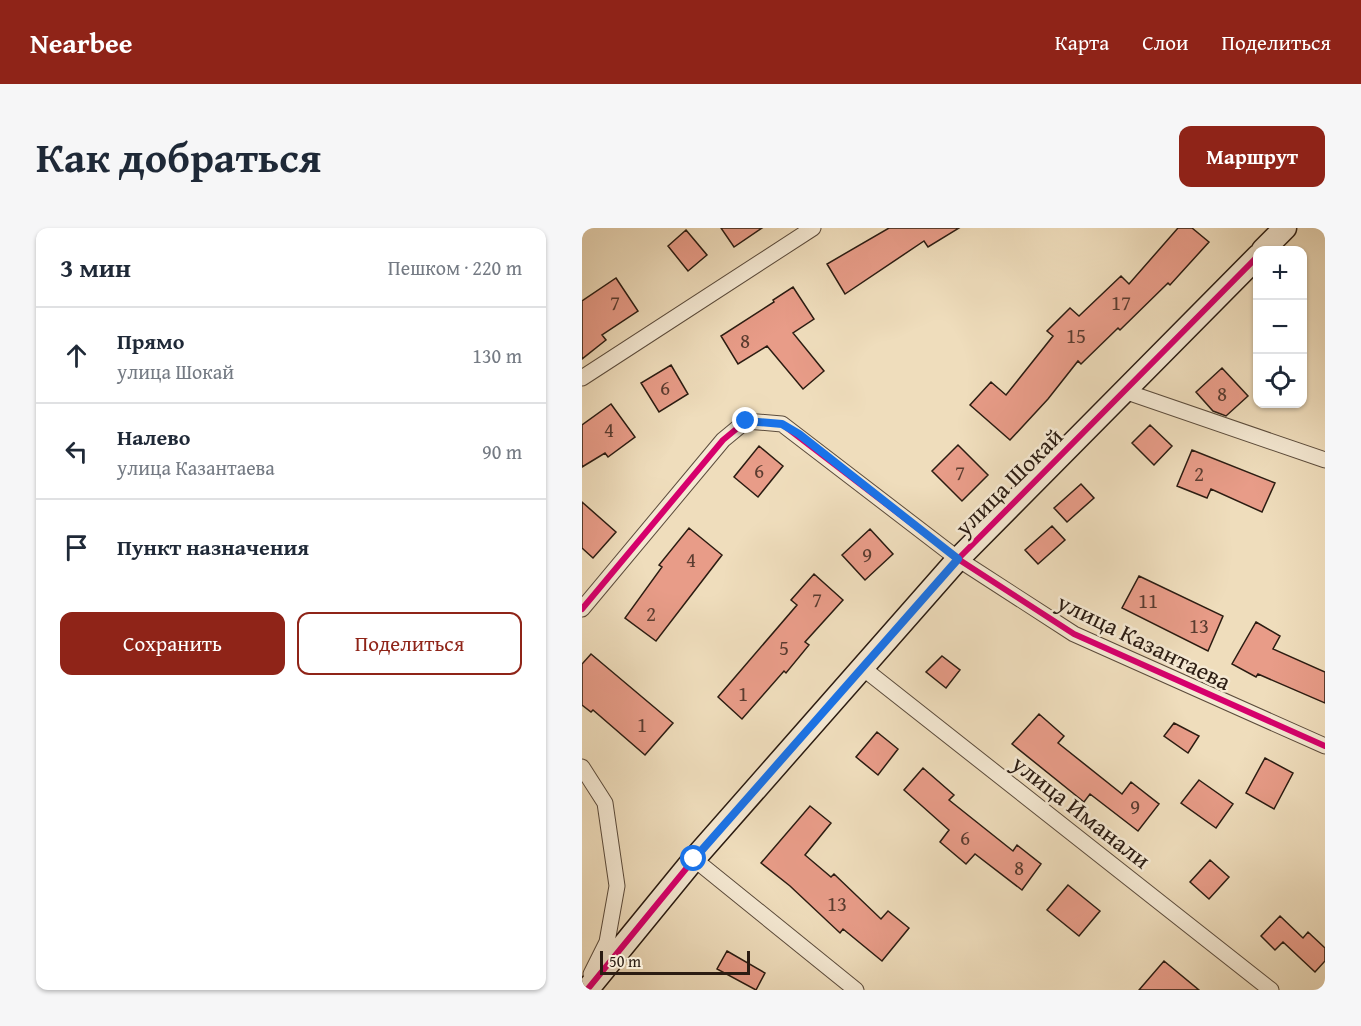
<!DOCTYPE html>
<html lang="ru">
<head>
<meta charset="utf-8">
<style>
  :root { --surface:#fff; --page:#f6f6f7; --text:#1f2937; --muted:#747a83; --line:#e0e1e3; --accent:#8f2418 }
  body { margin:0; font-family:"Gentium Book Plus",serif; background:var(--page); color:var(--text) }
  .controls { position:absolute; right:18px; top:18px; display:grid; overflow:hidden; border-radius:12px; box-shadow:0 2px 4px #0004 }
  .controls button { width:54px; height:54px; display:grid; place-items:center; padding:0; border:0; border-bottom:2px solid var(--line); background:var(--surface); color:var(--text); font:30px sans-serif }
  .scale { position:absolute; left:18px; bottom:15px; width:150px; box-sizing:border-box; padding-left:6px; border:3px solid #2b1c12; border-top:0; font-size:16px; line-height:21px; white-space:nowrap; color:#2b1c12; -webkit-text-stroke:4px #f5e9d3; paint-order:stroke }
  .stop { position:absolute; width:18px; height:18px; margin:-14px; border:4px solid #1a73e8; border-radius:50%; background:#fff }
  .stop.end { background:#1a73e8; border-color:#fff; box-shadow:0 2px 6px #0008 }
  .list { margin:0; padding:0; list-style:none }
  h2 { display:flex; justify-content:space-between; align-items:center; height:78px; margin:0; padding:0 24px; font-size:26px }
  h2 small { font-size:20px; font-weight:400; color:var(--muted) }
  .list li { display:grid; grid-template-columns:39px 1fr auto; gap:18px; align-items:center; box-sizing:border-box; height:96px; padding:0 24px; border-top:2px solid var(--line) }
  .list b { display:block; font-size:22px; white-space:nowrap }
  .list p { margin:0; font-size:20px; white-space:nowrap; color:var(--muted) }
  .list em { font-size:20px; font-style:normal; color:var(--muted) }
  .actions { display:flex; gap:12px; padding:18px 24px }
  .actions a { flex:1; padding:14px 0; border:2px solid var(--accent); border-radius:12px; text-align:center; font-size:21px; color:var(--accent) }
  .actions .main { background:var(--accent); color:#fff }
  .icon { flex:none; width:33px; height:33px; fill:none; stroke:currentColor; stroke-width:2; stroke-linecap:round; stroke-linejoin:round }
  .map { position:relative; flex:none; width:743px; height:762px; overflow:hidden; border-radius:12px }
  header { display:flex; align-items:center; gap:36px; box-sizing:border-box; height:84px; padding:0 30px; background:var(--accent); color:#fff }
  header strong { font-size:28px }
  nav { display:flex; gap:33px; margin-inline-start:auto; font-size:21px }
  .intro { display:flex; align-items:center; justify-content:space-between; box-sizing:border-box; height:144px; padding:0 36px }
  h1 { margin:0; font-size:42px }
  .button { padding:15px 27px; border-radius:12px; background:var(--accent); color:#fff; font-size:21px; font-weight:700 }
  main { display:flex; gap:36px; padding:0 36px }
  aside { flex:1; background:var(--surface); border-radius:12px; box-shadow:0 2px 4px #0004 }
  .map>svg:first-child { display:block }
  .building { fill:#e89c88; stroke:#2b1c12; stroke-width:1.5 }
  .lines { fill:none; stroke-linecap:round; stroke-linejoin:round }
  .street-casing { stroke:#5c4c3c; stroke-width:17 }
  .secondary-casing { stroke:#2b1c12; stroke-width:25 }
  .street { stroke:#f5e9d3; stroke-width:15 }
  .secondary { stroke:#f5e9d3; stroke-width:22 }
  .cycleway-casing { stroke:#f5e9d3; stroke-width:10 }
  .cycleway { stroke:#d6006c; stroke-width:6 }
  .route { stroke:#1a73e8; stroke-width:8 }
  .labels { text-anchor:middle; stroke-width:5; stroke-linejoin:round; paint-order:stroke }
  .number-label { font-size:21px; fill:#5a3c30 }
  .street-label { font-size:24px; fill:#2b1c12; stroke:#f5e9d3 }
</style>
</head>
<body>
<header>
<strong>Nearbee</strong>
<nav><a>Карта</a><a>Слои</a><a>Поделиться</a></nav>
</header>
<div class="intro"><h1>Как добраться</h1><a class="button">Маршрут</a></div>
<main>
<aside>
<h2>3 мин<small>Пешком · 220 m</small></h2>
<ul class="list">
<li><svg class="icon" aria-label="ahead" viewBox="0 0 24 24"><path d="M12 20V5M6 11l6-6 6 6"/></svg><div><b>Прямо</b><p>улица Шокай</p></div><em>130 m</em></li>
<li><svg class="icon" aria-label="left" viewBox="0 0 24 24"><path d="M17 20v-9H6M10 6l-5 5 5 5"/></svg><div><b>Налево</b><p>улица Казантаева</p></div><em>90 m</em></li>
<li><svg class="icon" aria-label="arrive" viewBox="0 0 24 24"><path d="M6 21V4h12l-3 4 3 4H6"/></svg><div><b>Пункт назначения</b></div></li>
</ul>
<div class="actions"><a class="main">Сохранить</a><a>Поделиться</a></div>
</aside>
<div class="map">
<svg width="743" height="762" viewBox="0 0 743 762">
  <rect width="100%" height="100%" fill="#efddbc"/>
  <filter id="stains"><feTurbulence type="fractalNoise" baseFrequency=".00333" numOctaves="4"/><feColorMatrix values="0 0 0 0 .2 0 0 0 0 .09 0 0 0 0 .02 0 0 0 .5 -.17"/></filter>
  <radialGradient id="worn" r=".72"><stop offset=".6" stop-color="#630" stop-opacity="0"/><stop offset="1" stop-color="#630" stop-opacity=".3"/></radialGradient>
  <path class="building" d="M139,0H180L152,19Z
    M307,0H377L346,19L342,13L263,66L245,36Z
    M596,0H610L627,14L588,57L586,55L538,102L536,100L499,136L496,133L466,171L428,212L388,177L409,154L424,167L471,108L465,103L488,80L497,88L539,48L547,56Z
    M104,2L125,27L106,43L86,18Z
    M34,50L56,83L20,107L24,112L0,131V73Z
    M211,59L232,91L211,105L242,143L221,161L185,118L156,136L139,108L192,74L191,72Z
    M89,137L106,166L77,184L59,155Z
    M640,140L666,168L644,188L631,183L614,164Z
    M29,176L53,209L26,229L23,225L0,239V197Z
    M568,197L590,218L572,237L550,215Z
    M376,217L406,247L380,273L350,243Z
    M177,218L201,238L176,269L152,249Z
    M610,222L693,255L680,284L629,261L625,270L595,258Z
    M499,256L512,270L485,294L472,280Z
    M0,274L34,304L11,330L0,320Z
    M470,298L483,312L456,336L443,322Z
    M107,300L140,327L74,413L43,390L80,339L77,337Z
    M288,301L311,326L283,352L260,327Z
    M232,346L261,372L223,414L227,417L204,445L202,443L160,491L136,469L215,377L209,372Z
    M557,348L641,388L626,423L540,380Z
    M674,394L698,408L691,421L743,444V475L676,446L674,449L650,436Z
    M9,426L91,495L63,527L11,482L9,484L0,477V436Z
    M360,428L378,442L364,460L344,444Z
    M457,486L482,508L476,515L540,566L549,554L577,576L556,603L508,566L502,574L430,516Z
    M592,495L617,508L606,525L582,508Z
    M295,504L316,521L296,547L274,529Z
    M683,530L711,545L692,581L664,565Z
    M341,540L372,567L367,572L431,623L435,617L459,636L440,662L393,626L384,636L358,614L367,602L322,562Z
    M617,552L651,576L634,600L599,575Z
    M228,578L249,595L223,627L249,649L252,646L299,691L306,683L327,700L300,733L261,701L258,705L208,658L179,635Z
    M628,632L647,649L627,671L608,654Z
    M486,657L518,683L497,708L465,682Z
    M698,688L721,710L726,704L743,720V733L733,744L701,714L693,722L679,708Z
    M145,723L183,745L174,762L135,741Z
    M582,733L617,762H557Z"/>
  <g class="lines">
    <defs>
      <path id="street" d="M0,150L231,0
        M542,163L743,232
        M0,381L141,212L164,193L200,196L376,331L492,406L743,518
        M282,441L689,762
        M0,539L23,575L35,658L25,714L9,746
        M112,631L274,762"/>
      <path id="secondary" d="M681,22L703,0
        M5,762L112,631L376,331L676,28"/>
    </defs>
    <use href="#street" class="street-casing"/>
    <use href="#secondary" class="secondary-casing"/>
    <use href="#street" class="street"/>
    <use href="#secondary" class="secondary"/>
    <defs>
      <path id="cycleway" d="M0,381L141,212L164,193L200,196L376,331L492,406L743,518
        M5,762L112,631L376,331L676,28"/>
    </defs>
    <use href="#cycleway" class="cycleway-casing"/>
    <use href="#cycleway" class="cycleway"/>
  </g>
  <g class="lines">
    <path class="route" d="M112,631L376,331L217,206L200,196L164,193"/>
  </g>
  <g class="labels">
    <g class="number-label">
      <text x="33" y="82">7</text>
      <text x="539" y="82">17</text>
      <text x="494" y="115">15</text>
      <text x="163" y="120">8</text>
      <text x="83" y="167">6</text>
      <text x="640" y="173">8</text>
      <text x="27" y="209">4</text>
      <text x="177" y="250">6</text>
      <text x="378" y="252">7</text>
      <text x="617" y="253">2</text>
      <text x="285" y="334">9</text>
      <text x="109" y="339">4</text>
      <text x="235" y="379">7</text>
      <text x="566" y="380">11</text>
      <text x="69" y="393">2</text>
      <text x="617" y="405">13</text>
      <text x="202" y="427">5</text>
      <text x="161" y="473">1</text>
      <text x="60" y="504">1</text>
      <text x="553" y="586">9</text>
      <text x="383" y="617">6</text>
      <text x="437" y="647">8</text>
      <text x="255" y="683">13</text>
    </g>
    <g class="street-label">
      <text transform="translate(427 254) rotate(-45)" y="8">улица Шокай</text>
      <text transform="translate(562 414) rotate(26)" y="8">улица Казантаева</text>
      <text transform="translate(499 584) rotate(38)" y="8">улица Иманали</text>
    </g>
  </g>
  <rect width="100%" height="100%" filter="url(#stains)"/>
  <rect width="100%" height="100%" fill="url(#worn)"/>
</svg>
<div class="controls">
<button>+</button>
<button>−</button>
<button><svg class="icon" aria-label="locate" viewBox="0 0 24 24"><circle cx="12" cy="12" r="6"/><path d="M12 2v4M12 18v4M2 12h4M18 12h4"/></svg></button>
</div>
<div class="scale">50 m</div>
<div class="stop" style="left:112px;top:631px"></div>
<div class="stop end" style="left:164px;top:193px"></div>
</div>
</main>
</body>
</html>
